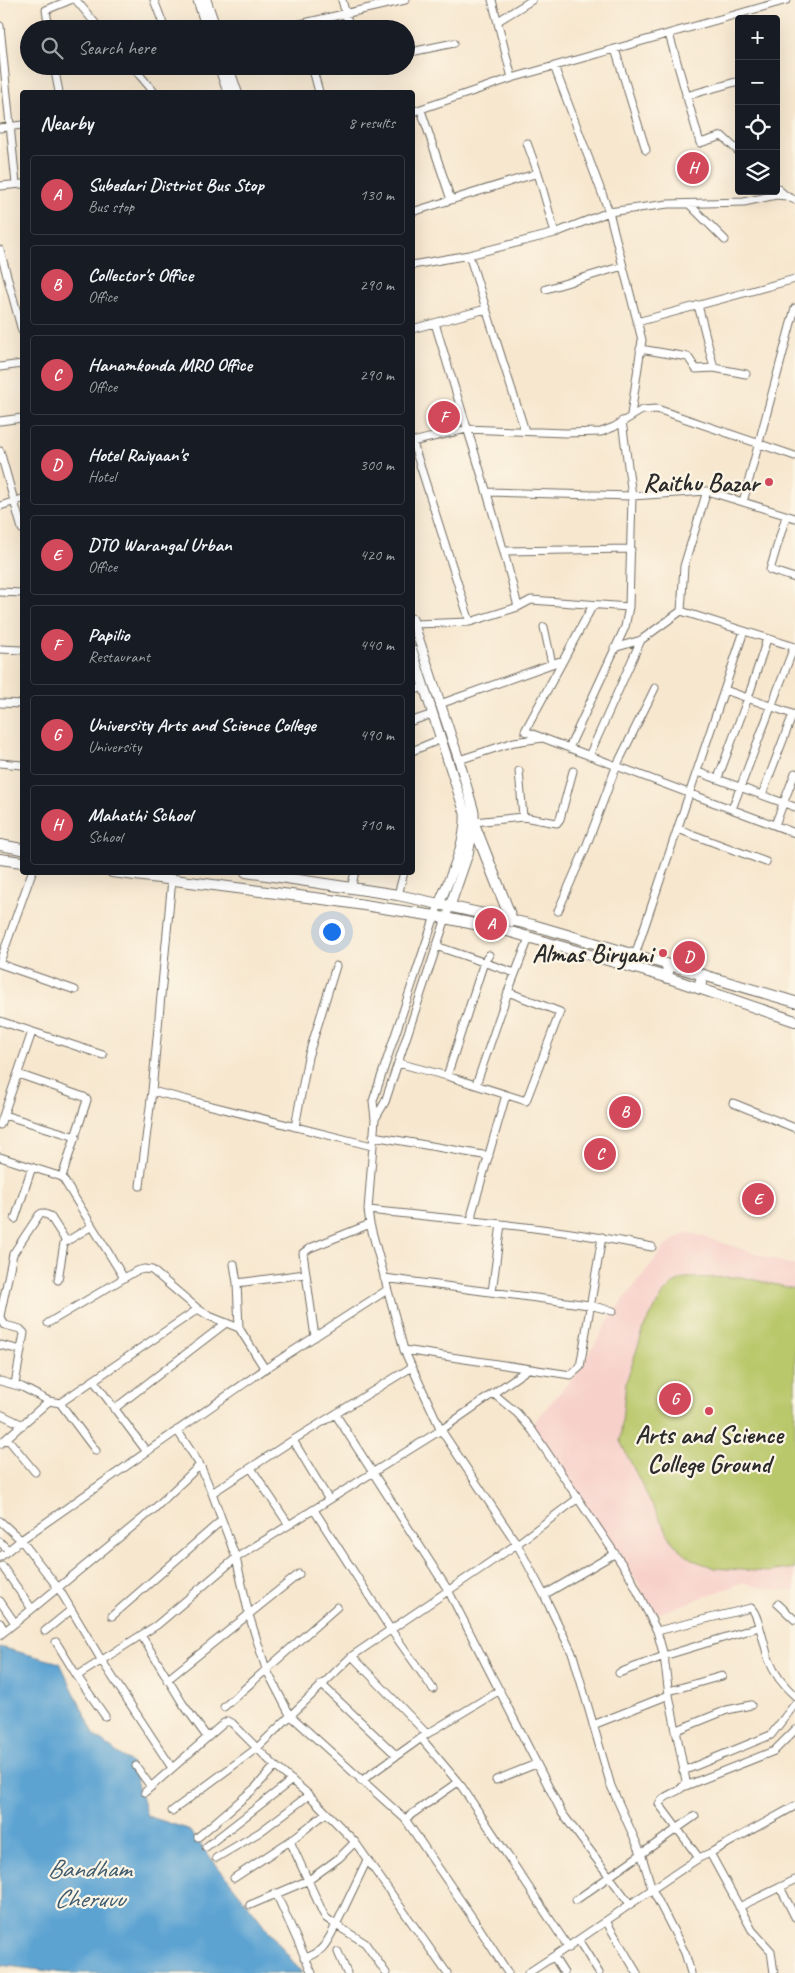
<!DOCTYPE html>
<html lang="en">
<head>
<meta charset="utf-8">
<style>
  :root { --surface:#171b24; --page:#242831; --text:#f1f3f6; --muted:#9ea1a6; --line:#363941; --accent:#d1495b }
  body { margin:0; font-family:Caveat,sans-serif; background:var(--page); color:var(--text) }
  .controls { position:absolute; right:15px; top:15px; display:grid; overflow:hidden; border-radius:5px; box-shadow:0 5px 20px #0002 }
  .controls button { width:45px; height:45px; display:grid; place-items:center; padding:0; border:0; border-bottom:1px solid var(--line); background:var(--surface); color:var(--text); font:25px sans-serif }
  .you { position:absolute; left:331px; top:931px; width:18px; height:18px; margin:-12px; border:4px solid #fff; border-radius:50%; background:#1a73e8; box-shadow:0 0 0 8px #1a73e833 }
  .badge { display:grid; place-items:center; width:32px; height:32px; border-radius:50%; background:var(--accent); color:#fff; font-size:16px; font-weight:700 }
  .pin { position:absolute; translate:-50% -50%; border:2px solid #fff; box-shadow:0 1px 5px #0006 }
  .list { margin:0; padding:0; list-style:none }
  h2 { display:flex; justify-content:space-between; align-items:center; height:65px; margin:0; padding:0 20px; font-size:21px }
  h2 small { font-size:16px; font-weight:400; color:var(--muted) }
  .list li { display:grid; grid-template-columns:32px 1fr auto; gap:15px; align-items:center; box-sizing:border-box; height:80px; margin:0 10px 10px; padding:0 10px; border:1px solid var(--line); border-radius:5px }
  .list b { display:block; font-size:19px; white-space:nowrap }
  .list p { margin:0; font-size:16px; white-space:nowrap; color:var(--muted) }
  .list em { font-size:16px; font-style:normal; color:var(--muted) }
  .icon { flex:none; width:28px; height:28px; fill:none; stroke:currentColor; stroke-width:2; stroke-linecap:round; stroke-linejoin:round }
  .map { position:relative; flex:none; width:795px; height:1973px; overflow:hidden }
  .search { position:absolute; background:var(--surface); box-shadow:0 5px 20px #0002; left:20px; top:20px; width:395px; height:55px; display:flex; align-items:center; gap:12px; box-sizing:border-box; padding:0 18px; border-radius:28px; color:var(--muted); font-size:19px }
  .panel { position:absolute; background:var(--surface); box-shadow:0 5px 20px #0002; left:20px; top:90px; width:395px; height:785px; border-radius:5px }
  .map>svg:first-child { display:block }
  .built { fill:#f7d0ca }
  .green { fill:#b9c86a; stroke:#727a4a }
  .water { fill:#5ba3d2; stroke:#43677e }
  .lines { fill:none; stroke-linecap:round; stroke-linejoin:round }
  .minor-casing { stroke:#726d64; stroke-width:9 }
  .tertiary-casing { stroke:#726d64; stroke-width:11 }
  .primary-casing { stroke:#726d64; stroke-width:12 }
  .trunk-casing { stroke:#726d64; stroke-width:13 }
  .minor { stroke:#fff; stroke-width:7 }
  .tertiary { stroke:#fff; stroke-width:9 }
  .primary { stroke:#fff; stroke-width:10 }
  .trunk { stroke:#fff; stroke-width:11 }
  .poi-dot { fill:#d1495b; stroke:#fcf5e5; stroke-width:2 }
  .labels { text-anchor:middle; stroke-width:4.5; stroke-linejoin:round; paint-order:stroke }
  .poi-label { font-size:25px; font-weight:bold; fill:#2b2b2b; stroke:#fcf5e5; text-anchor:end }
  .water-label { font-size:26px; font-style:italic; fill:#3e5b6e; stroke:#fcf5e5 }
</style>
</head>
<body>
<div class="map">
<svg width="795" height="1973" viewBox="0 0 795 1973">
  <rect width="100%" height="100%" fill="#fcf5e5"/>
  <filter id="ink" filterUnits="userSpaceOnUse"><feTurbulence type="fractalNoise" baseFrequency=".02" numOctaves="2"/><feDisplacementMap in="SourceGraphic" scale="10" xChannelSelector="R" yChannelSelector="G"/><feConvolveMatrix kernelMatrix="1 2 1 2 8 2 1 2 1" color-interpolation-filters="sRGB"/></filter>
  <filter id="wash" filterUnits="userSpaceOnUse"><feTurbulence type="fractalNoise" baseFrequency=".0096" numOctaves="4" result="noise"/><feDisplacementMap in="SourceGraphic" scale="20" xChannelSelector="R" yChannelSelector="G"/><feGaussianBlur stdDeviation="1.12" result="paint"/><feColorMatrix in="noise" values="0 0 0 0 0 0 0 0 0 0 0 0 0 0 0 0 0 1.4 0 .05"/><feComposite in="paint" operator="in"/></filter>
  <g filter="url(#wash)">
    <rect width="100%" height="100%" fill="#f7e7cf"/>
    <path class="built" d="M688,1232L795,1266V1592L756,1587L744,1582L655,1615L637,1581L614,1554L530,1427L579,1370L614,1312L666,1245Z"/>
    <path class="green" d="M741,1277L795,1289V1568L768,1572L715,1568L693,1560L673,1543L647,1495L620,1441L626,1382L645,1325L664,1293L673,1284L685,1278Z"/>
    <path class="water" d="M0,1647L60,1663L95,1736L131,1763L147,1816L188,1829L302,1973H65L0,1965Z"/>
  </g>
  <g filter="url(#ink)">
    <g class="lines">
      <defs>
        <path id="minor" d="M76,0L100,29
          M154,0L165,29
          M342,0L350,29
          M492,0L512,78
          M498,21L532,0
          M0,26L16,184
          M49,29L46,10L70,0
          M269,29L300,24L405,0
          M669,34L700,143L722,136L739,152
          M615,49L646,150
          M406,53L454,43
          M54,66L59,92
          M132,66L154,92
          M312,66L319,92
          M554,66L609,212L642,340L631,415
          M686,96L739,81
          M421,110L451,200
          M412,112L512,78L787,0
          M0,128L22,125
          M527,143L538,173L555,233L609,212L668,204L744,202L776,195L786,196L795,200
          M0,186L22,184
          M776,187L786,196
          M689,204L725,240
          M412,212L538,173
          M0,250L22,331
          M469,255L555,233
          M412,265L469,255L525,431
          M546,289L623,266
          M698,305L714,368L746,374
          M637,322L795,279
          M435,323C463,418 495,511 518,607L531,600L629,607
          M412,329L486,309
          M640,349L688,357L696,369L714,368
          M0,367L22,364
          M0,421L22,418
          M412,440L470,622
          M412,442L466,429L565,433L601,432L614,427L642,410L657,409L795,456
          M0,451L22,529
          M707,491L684,566L681,611L795,647
          M487,492L632,496L707,491L795,518
          M743,502L795,308
          M0,506L22,499
          M786,516L770,570L795,578
          M505,551L631,549
          M0,592L22,593
          M593,605L525,731C615,766 705,799 795,833
          M414,624L470,622L518,607
          M544,627L552,664
          M614,648L641,640L681,611
          M0,649L22,650
          M725,690L795,715
          M412,691L424,687
          M0,703L22,704
          M440,704L563,660
          M412,721L433,714
          M569,748L625,627L629,607L632,496L622,421
          M412,751L441,739
          M589,756L641,640
          M459,760L514,742L543,738
          M0,763L22,765
          M698,772L795,807
          M718,778L748,698L767,639
          M762,795L793,714
          M732,809L794,647
          M523,817L557,823L560,819L573,771
          M474,822L523,817L519,771
          M775,825L795,773
          M678,829L766,862
          M351,888L355,872
          M398,895L404,872
          M439,904L373,1101L375,1119L368,1210L370,1224L404,1350L441,1430L517,1544L544,1595L573,1655L611,1786L641,1853L652,1889L685,1953L691,1973
          M558,911L586,847L616,767L655,688
          M436,946L515,973
          M635,955L744,631
          M0,962L32,872
          M0,964L75,990
          M0,1021L103,1055
          M398,1063L447,1076L526,1101L560,1012L508,992
          M18,1074L84,1097L87,1100L62,1177
          M447,1076L484,962L489,955
          M476,1085L508,992L529,938
          M152,1091L372,1146
          M733,1103L795,1128
          M4,1115L76,1137
          M375,1119L385,1102L450,906
          M0,1125L32,1032
          M295,1127L308,1057L336,966
          M373,1136L489,1156
          M0,1157L62,1177L124,1278
          M140,1186L152,1091L172,879
          M368,1210C463,1220 558,1228 652,1247
          M15,1219L32,1167
          M472,1220V1213L506,1095
          M234,1264L237,1283
          M384,1278L589,1305L613,1311
          M58,1280L64,1243L92,1226
          M492,1292L501,1224
          M0,1316L13,1254L39,1215L42,1213L50,1216L66,1241
          M0,1317L5,1325L20,1329L24,1333L15,1384
          M48,1323L136,1271L144,1269L152,1270L198,1309L209,1316L239,1328
          M315,1337L303,1253L310,1248L370,1224
          M0,1345L21,1350
          M404,1350L571,1375L580,1367L602,1237
          M265,1369L239,1328L237,1283L305,1274
          M0,1381L22,1387L49,1401L60,1403L198,1309
          M94,1381L147,1452
          M494,1394L517,1413L532,1430L630,1576L657,1631L664,1656L669,1695L686,1781C683,1793 664,1793 659,1804L699,1858C642,1895 586,1936 528,1973
          M60,1403L96,1451
          M114,1409L226,1323
          M0,1414L23,1425
          M336,1415L448,1590L562,1813L630,1904
          M177,1430L200,1465L212,1493L236,1558L249,1615L266,1669L290,1715L405,1819L476,1923L508,1973
          M7,1438L35,1472
          M293,1440L329,1500
          M0,1444L49,1401
          M251,1468L289,1525
          M212,1493L293,1440L412,1367
          M314,1510L391,1630L433,1689
          M0,1521L21,1540L59,1589L102,1661L172,1768
          M0,1542L8,1550
          M0,1557L21,1540L265,1369L387,1290
          M2,1566L32,1609
          M544,1595L614,1554
          M0,1601L15,1623L154,1509L200,1465
          M778,1604L795,1620
          M112,1616L222,1520
          M0,1623L5,1631
          M45,1631L71,1610
          M657,1631L751,1608C758,1613 765,1649 769,1660C774,1673 785,1687 795,1696
          M0,1635L15,1623
          M141,1635L183,1704L207,1737
          M56,1642L77,1676L157,1625L236,1558L441,1430L528,1369
          M352,1656L427,1734
          M619,1673L664,1656L759,1627
          M77,1676L105,1716
          M167,1680L299,1574
          M321,1684L396,1755
          M669,1691L722,1676
          M224,1707L337,1607
          M593,1725L669,1695
          M675,1731L727,1710L751,1705
          M421,1738L462,1787L569,1948
          M136,1766L151,1787
          M683,1771L771,1735L795,1704
          M496,1780L536,1764
          M361,1781L427,1734L500,1690
          M683,1787L774,1751L795,1730
          M145,1792L224,1723L228,1721L232,1723L275,1766L309,1795L355,1842L447,1973
          M172,1811L257,1748L352,1656L517,1544L577,1499
          M405,1819L458,1782
          M198,1837L255,1788L275,1766
          M290,1841L323,1913L326,1918L336,1925L367,1860
          M206,1847L292,1780
          M710,1853L795,1806
          M216,1858L260,1832L309,1795
          M699,1858L710,1853L752,1930L771,1951L774,1973
          M234,1878L290,1841L326,1813
          M780,1887L795,1917
          M276,1893L312,1973
          M576,1900L695,1816
          M250,1905L309,1880L339,1858L355,1842
          M739,1907L795,1880
          M606,1921L637,1973
          M579,1941L599,1973
          M338,1952L347,1973
          M554,1957L564,1973
          M304,1958C323,1954 328,1940 336,1925L365,1943L386,1973"/>
        <path id="tertiary" d="M198,0L207,29
          M206,0L216,29
          M219,66L228,92
          M228,66L237,92
          M412,619L459,760L474,812V825L468,854L450,906
          M412,650L465,813C467,841 450,878 439,904"/>
        <path id="primary" d="M0,845L22,849
          M0,859L22,862
          M112,872L338,901L435,916L504,930L666,977L795,1021
          M246,872L398,895L533,925L795,1002"/>
        <path id="trunk" d="M474,825L512,921
          M666,977L669,966
          M699,988L703,975"/>
      </defs>
      <use href="#minor" class="minor-casing"/>
      <use href="#tertiary" class="tertiary-casing"/>
      <use href="#primary" class="primary-casing"/>
      <use href="#trunk" class="trunk-casing"/>
      <use href="#minor" class="minor"/>
      <use href="#tertiary" class="tertiary"/>
      <use href="#primary" class="primary"/>
      <use href="#trunk" class="trunk"/>
    </g>
  </g>
  <g class="poi-dot">
    <circle cx="769" cy="482" r="5"/>
    <circle cx="663" cy="953" r="5"/>
    <circle cx="709" cy="1411" r="5"/>
  </g>
  <g class="labels">
    <g class="poi-label">
      <text x="759" y="491">Raithu Bazar</text>
      <text x="653" y="962">Almas Biryani</text>
      <text x="709" y="1443" text-anchor="middle">Arts and Science<tspan x="709" dy="29">College Ground</tspan></text>
    </g>
    <g class="water-label">
      <text x="89" y="1877">Bandham<tspan x="89" dy="30">Cheruvu</tspan></text>
    </g>
  </g>
</svg>
<div class="controls">
<button>+</button>
<button>−</button>
<button><svg class="icon" aria-label="locate" viewBox="0 0 24 24"><circle cx="12" cy="12" r="6"/><path d="M12 2v4M12 18v4M2 12h4M18 12h4"/></svg></button>
<button><svg class="icon" aria-label="layers" viewBox="0 0 24 24"><path d="M12 4l9 5-9 5-9-5zM3 14l9 5 9-5"/></svg></button>
</div>
<div class="you"></div>
<div class="pin badge" style="left:491px;top:924px">A</div>
<div class="pin badge" style="left:625px;top:1112px">B</div>
<div class="pin badge" style="left:600px;top:1154px">C</div>
<div class="pin badge" style="left:689px;top:957px">D</div>
<div class="pin badge" style="left:758px;top:1199px">E</div>
<div class="pin badge" style="left:444px;top:417px">F</div>
<div class="pin badge" style="left:675px;top:1399px">G</div>
<div class="pin badge" style="left:693px;top:168px">H</div>
<div class="search"><svg class="icon" aria-label="search" viewBox="0 0 24 24"><circle cx="10" cy="10" r="6"/><path d="M15 15l6 6"/></svg>Search here</div>
<section class="panel">
<h2>Nearby<small>8 results</small></h2>
<ul class="list">
<li><span class="badge">A</span><div><b>Subedari District Bus Stop</b><p>Bus stop</p></div><em>130 m</em></li>
<li><span class="badge">B</span><div><b>Collector's Office</b><p>Office</p></div><em>290 m</em></li>
<li><span class="badge">C</span><div><b>Hanamkonda MRO Office</b><p>Office</p></div><em>290 m</em></li>
<li><span class="badge">D</span><div><b>Hotel Raiyaan's</b><p>Hotel</p></div><em>300 m</em></li>
<li><span class="badge">E</span><div><b>DTO Warangal Urban</b><p>Office</p></div><em>420 m</em></li>
<li><span class="badge">F</span><div><b>Papilio</b><p>Restaurant</p></div><em>440 m</em></li>
<li><span class="badge">G</span><div><b>University Arts and Science College</b><p>University</p></div><em>490 m</em></li>
<li><span class="badge">H</span><div><b>Mahathi School</b><p>School</p></div><em>710 m</em></li>
</ul>
</section>
</div>
</body>
</html>
